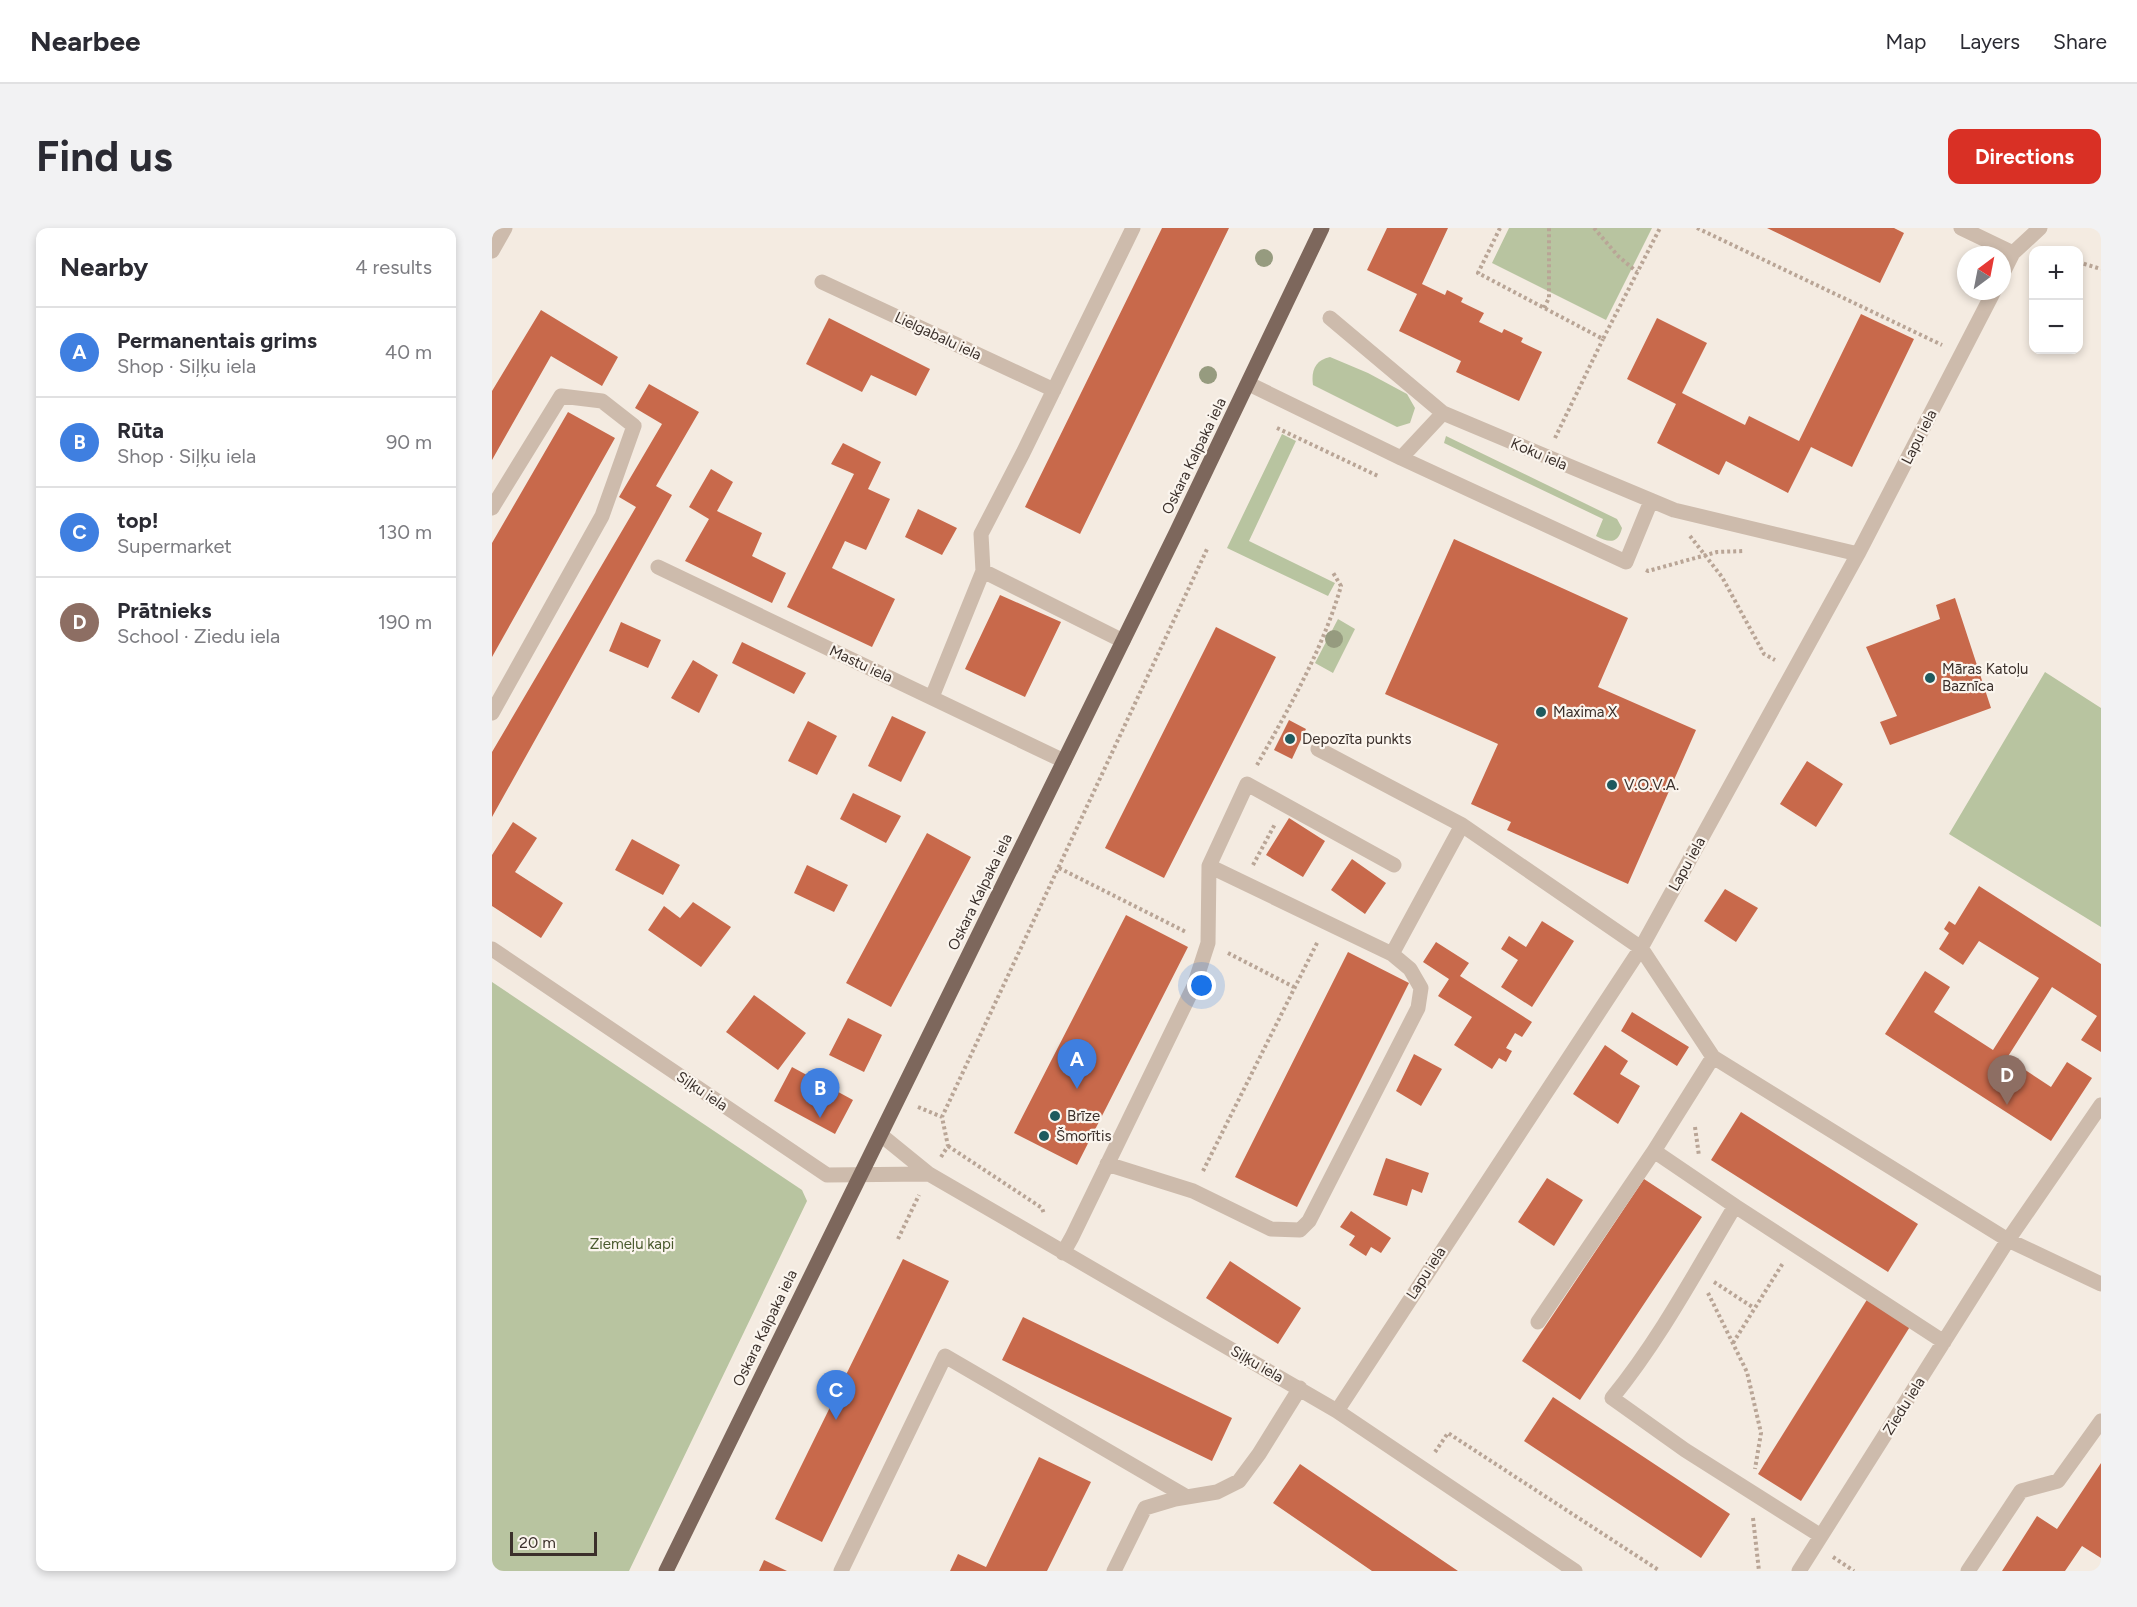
<!DOCTYPE html>
<html lang="en">
<head>
<meta charset="utf-8">
<style>
  :root { --surface:#fff; --page:#f2f2f3; --text:#2b2b33; --muted:#7c7c81; --line:#e1e1e2; --accent:#d93025 }
  body { margin:0; font-family:Figtree,sans-serif; background:var(--page); color:var(--text) }
  .controls { position:absolute; right:18px; top:18px; display:grid; overflow:hidden; border-radius:12px; box-shadow:0 3px 9px #0003 }
  .controls button { width:54px; height:54px; display:grid; place-items:center; padding:0; border:0; border-bottom:2px solid var(--line); background:var(--surface); color:var(--text); font:30px sans-serif }
  .compass { position:absolute; left:1465px; top:18px; width:54px; height:54px; border-radius:50%; background:var(--surface); box-shadow:0 3px 9px #0003; rotate:32deg }
  .scale { position:absolute; left:18px; bottom:15px; width:87px; box-sizing:border-box; padding-left:6px; border:3px solid #3b302b; border-top:0; font-size:16px; line-height:21px; white-space:nowrap; color:#3b302b; -webkit-text-stroke:4px #fbf5ee; paint-order:stroke }
  .you { position:absolute; left:710px; top:758px; width:21px; height:21px; margin:-15px; border:4px solid #fff; border-radius:50%; background:#1a73e8; box-shadow:0 0 0 9px #1a73e833 }
  .badge { display:grid; place-items:center; width:39px; height:39px; border-radius:50%; background:var(--accent); color:#fff; font-size:20px; font-weight:700 }
  .pin { position:absolute; translate:-50% -50px; filter:drop-shadow(0 2px 3px #0008) }
  .pin::after { content:''; position:absolute; top:32px; width:21px; height:18px; background:inherit; clip-path:polygon(0 0,100% 0,50% 100%) }
  .list { margin:0; padding:0; list-style:none }
  h2 { display:flex; justify-content:space-between; align-items:center; height:78px; margin:0; padding:0 24px; font-size:26px }
  h2 small { font-size:20px; font-weight:400; color:var(--muted) }
  .list li { display:grid; grid-template-columns:39px 1fr auto; gap:18px; align-items:center; box-sizing:border-box; height:90px; padding:0 24px; border-top:2px solid var(--line) }
  .list b { display:block; font-size:22px; white-space:nowrap }
  .list p { margin:0; font-size:20px; white-space:nowrap; color:var(--muted) }
  .list em { font-size:20px; font-style:normal; color:var(--muted) }
  .map { position:relative; flex:none; width:1609px; height:1343px; overflow:hidden; border-radius:12px }
  header { display:flex; align-items:center; gap:36px; box-sizing:border-box; height:84px; padding:0 30px; background:var(--surface); border-bottom:2px solid var(--line) }
  header strong { font-size:28px }
  nav { display:flex; gap:33px; margin-inline-start:auto; font-size:21px }
  .intro { display:flex; align-items:center; justify-content:space-between; box-sizing:border-box; height:144px; padding:0 36px }
  h1 { margin:0; font-size:42px }
  .button { padding:15px 27px; border-radius:12px; background:var(--accent); color:#fff; font-size:21px; font-weight:700 }
  main { display:flex; gap:36px; padding:0 36px }
  aside { flex:1; background:var(--surface); border-radius:12px; box-shadow:0 3px 9px #0003 }
  .map>svg:first-child { display:block }
  .green { fill:#b8c4a0 }
  .building { fill:#c8694b }
  .lines { fill:none; stroke-linecap:round; stroke-linejoin:round }
  .path { stroke:#b9a596; stroke-width:4; stroke-dasharray:3 3; stroke-linecap:butt }
  .minor { stroke:#cdbbac; stroke-width:15 }
  .major { stroke:#7d675c; stroke-width:15 }
  .tree { fill:#969b7f }
  .poi-dot { fill:#1f5a5e; stroke:#fbf5ee; stroke-width:2 }
  .labels { text-anchor:middle; stroke-width:4.5; stroke-linejoin:round; paint-order:stroke }
  .street-label { font-size:15px; fill:#3b302b; stroke:#fbf5ee }
  .poi-label { font-size:15px; fill:#3b302b; stroke:#fbf5ee; text-anchor:start }
  .park-label { font-size:15px; fill:#4a5a2e; stroke:#fbf5ee }
</style>
</head>
<body>
<header>
<strong>Nearbee</strong>
<nav><a>Map</a><a>Layers</a><a>Share</a></nav>
</header>
<div class="intro"><h1>Find us</h1><a class="button">Directions</a></div>
<main>
<aside>
<h2>Nearby<small>4 results</small></h2>
<ul class="list">
<li><span class="badge" style="background:#3f7fe0">A</span><div><b>Permanentais grims</b><p>Shop · Siļķu iela</p></div><em>40 m</em></li>
<li><span class="badge" style="background:#3f7fe0">B</span><div><b>Rūta</b><p>Shop · Siļķu iela</p></div><em>90 m</em></li>
<li><span class="badge" style="background:#3f7fe0">C</span><div><b>top!</b><p>Supermarket</p></div><em>130 m</em></li>
<li><span class="badge" style="background:#8d6e63">D</span><div><b>Prātnieks</b><p>School · Ziedu iela</p></div><em>190 m</em></li>
</ul>
</aside>
<div class="map">
<svg width="1609" height="1343" viewBox="0 0 1609 1343">
  <rect width="100%" height="100%" fill="#f4ebe1"/>
  <path class="green" d="M1017,0H1160L1114,92L1000,35Z
    M838,129L876,145L915,166L923,180L918,195L905,199L821,157C819,143 823,132 838,129Z
    M790,206L804,213L757,313L843,355L836,368L735,320Z
    M954,208L1125,291L1130,300C1126,316 1117,315 1104,308L1111,291L952,215Z
    M846,391L863,401L841,445L823,435Z
    M1553,444L1609,480V699L1457,606Z
    M0,754L310,962L315,973L137,1343H0Z"/>
  <path class="building" d="M670,0H737L588,306L533,279Z
    M895,0H956L930,56L953,67L955,62L971,70L969,74L992,85L987,94L1010,105L1012,101L1031,110L1029,114L1050,124L1027,173L964,144L969,133L907,103L925,66L875,42Z
    M1275,0H1402L1412,5L1388,55Z
    M49,82L126,129L110,158L59,128L0,232V163Z
    M1369,86L1422,111L1360,239L1319,219L1296,265L1234,233L1227,247L1165,215L1184,176L1135,151L1165,90L1215,115L1190,165L1253,197L1257,188L1307,213Z
    M337,90L438,141L424,168L379,147L370,164L314,136Z
    M157,156L207,184L164,258L180,267L0,589V524L144,279L127,269L170,196L143,180Z
    M76,184L123,210L0,429V315Z
    M351,215L389,234L376,261L398,271L374,322L353,313L340,340L403,371L380,419L295,379L362,246L339,236Z
    M219,241L241,254L225,283L270,305L260,328L294,345L280,375L193,333L217,291L197,279Z
    M426,281L465,300L450,327L413,309Z
    M962,311L1136,390L1106,459L1204,502L1136,656L1015,602L1019,594L979,576L1006,516L893,466Z
    M508,367L569,394L533,469L473,441Z
    M1463,370L1499,480L1398,517L1388,494L1405,488L1374,419L1448,391L1444,377Z
    M129,394L169,412L156,440L117,423Z
    M724,399L784,429L672,650L613,620Z
    M250,414L314,445L302,466L240,435Z
    M201,432L226,447L207,485L179,470Z
    M400,488L434,504L409,554L376,538Z
    M797,492L814,501L800,531L782,522Z
    M316,493L345,508L325,547L296,533Z
    M1315,533L1351,556L1324,599L1288,576Z
    M361,565L409,588L394,615L348,591Z
    M797,590L833,613L811,649L774,627Z
    M21,594L45,610L23,644L71,675L49,710L0,678V627Z
    M435,605L479,629L399,779L354,755Z
    M140,611L188,637L171,667L123,642Z
    M860,631L894,655L873,686L839,662Z
    M315,637L356,657L342,684L302,665Z
    M1487,658L1609,736V824L1589,812L1605,788L1560,759L1515,830L1559,859L1575,834L1600,850L1559,913L1393,806L1433,743L1458,759L1442,784L1501,822L1547,750L1487,713L1471,737L1447,721L1457,705L1452,701L1457,693L1463,697Z
    M1233,661L1266,680L1244,714L1212,693Z
    M201,674L239,699L209,739L156,702L172,678L188,690Z
    M634,687L696,719L585,937L522,905Z
    M1050,693L1082,713L1040,779L1009,759L1026,732L1009,721L1017,708L1034,719Z
    M944,714L977,735L968,748L1040,794L1030,809L1023,805L1014,820L1020,823L1014,834L1007,830L1000,841L962,817L980,789L946,768L957,751L931,734Z
    M856,724L917,755L805,979L743,949Z
    M262,767L314,805L286,842L234,804Z
    M1140,784L1197,819L1185,838L1129,803Z
    M356,790L390,807L372,844L337,827Z
    M1113,817L1136,833L1128,846L1148,858L1126,896L1081,866Z
    M922,826L950,841L929,878L904,863Z
    M300,839L361,872L343,906L282,873Z
    M1249,884L1426,996L1396,1044L1219,932Z
    M894,930L937,945L930,965L920,961L915,978L881,967Z
    M1055,950L1091,972L1062,1018L1026,994Z
    M1152,951L1210,989L1088,1172L1030,1133Z
    M859,983L899,1010L889,1025L879,1019L874,1028L857,1017L863,1008L848,999Z
    M411,1031L457,1053L330,1314L283,1291Z
    M738,1033L809,1080L786,1116L714,1070Z
    M1376,1070L1419,1097L1309,1273L1266,1246Z
    M531,1089L740,1190L720,1233L510,1132Z
    M1061,1169L1238,1286L1209,1330L1032,1213Z
    M547,1229L599,1254L555,1343H458L466,1326L494,1339Z
    M1609,1235V1330L1590,1318L1573,1343H1510L1545,1288L1565,1301Z
    M808,1236L966,1343H880L781,1275Z
    M272,1332L295,1343H267Z"/>
  <g class="lines">
    <path class="path" d="M1008,0L986,45L1111,111L1168,0
      M1102,0L1126,28L1145,44
      M1205,0L1450,117
      M1586,34L1609,41
      M1052,80L1057,70V0
      M785,200L886,248
      M1063,210L1111,111
      M1198,308L1230,349L1272,426L1283,432
      M1154,342L1156,343L1225,324L1251,323
      M765,537C797,480 831,421 849,358L840,343
      M761,637L783,596
      M567,640L694,704
      M736,725L802,759
      M426,879L450,889
      M1203,899L1207,928
      M456,918L550,980L552,986
      M449,929L456,918L450,889L716,319
      M711,943L826,713
      M406,1011L427,967
      M1222,1054L1262,1080
      M1216,1065L1255,1144L1269,1205L1263,1241
      M1241,1115L1291,1035
      M943,1224L956,1205L1168,1343
      M1261,1290L1267,1343
      M1341,1329L1362,1343"/>
    <path class="minor" d="M1469,0L1521,25
      M0,23L13,0
      M1510,47L1521,25L1548,0
      M330,54L562,162
      M838,90L951,185
      M757,156L909,230L951,185L1182,282L1366,326
      M909,230L1134,334L1159,273
      M0,280L69,168L110,173L142,198L110,288L0,485
      M166,339L572,533
      M491,343L489,306L531,225L641,0
      M440,469L491,343L631,413
      M826,521L970,597L1149,720L1221,829L1516,1012L1609,1056
      M0,721L335,947L437,946
      M900,726L970,597
      M389,907L437,946L845,1183L1083,1343
      M1162,923L1243,978C1204,1043 1168,1111 1120,1170L1193,1222L1329,1308
      M615,936L701,963L779,1001L808,1002L817,993L926,780L929,760L918,741L900,726L717,638
      M1243,978L1452,1114
      M571,1025L580,1009L702,758L716,715L717,638L755,556L902,637
      M1046,1094L1162,923L1221,829
      M845,1183L1149,720L1366,326L1502,63
      M349,1343L453,1128L695,1269
      M622,1343L653,1280L683,1271L725,1264L747,1253L767,1226L808,1160
      M1307,1343L1516,1012L1609,877
      M1476,1343L1529,1263L1566,1253L1609,1193"/>
    <path class="major" d="M174,1343L684,305L830,0"/>
  </g>
  <g class="tree">
    <circle cx="772" cy="30" r="9"/>
    <circle cx="716" cy="147" r="9"/>
    <circle cx="842" cy="411" r="9"/>
  </g>
  <g class="poi-dot">
    <circle cx="1438" cy="450" r="6"/>
    <circle cx="1049" cy="484" r="6"/>
    <circle cx="798" cy="511" r="6"/>
    <circle cx="1120" cy="557" r="6"/>
    <circle cx="563" cy="888" r="6"/>
    <circle cx="552" cy="908" r="6"/>
  </g>
  <g class="labels">
    <g class="street-label">
      <text transform="translate(446 108) rotate(25)" y="5">Lielgabalu iela</text>
      <text transform="translate(1427 209) rotate(-63)" y="5">Lapu iela</text>
      <text transform="translate(1047 226) rotate(23)" y="5">Koku iela</text>
      <text transform="translate(702 228) rotate(-64)" y="5">Oskara Kalpaka iela</text>
      <text transform="translate(369 436) rotate(25)" y="5">Mastu iela</text>
      <text transform="translate(1195 636) rotate(-61)" y="5">Lapu iela</text>
      <text transform="translate(488 664) rotate(-64)" y="5">Oskara Kalpaka iela</text>
      <text transform="translate(210 863) rotate(34)" y="5">Siļķu iela</text>
      <text transform="translate(934 1045) rotate(-57)" y="5">Lapu iela</text>
      <text transform="translate(273 1100) rotate(-64)" y="5">Oskara Kalpaka iela</text>
      <text transform="translate(765 1136) rotate(30)" y="5">Siļķu iela</text>
      <text transform="translate(1412 1178) rotate(-58)" y="5">Ziedu iela</text>
    </g>
    <g class="poi-label">
      <text x="1450" y="446">Māras Katoļu<tspan x="1450" dy="17">Baznīca</tspan></text>
      <text x="1061" y="489">Maxima X</text>
      <text x="810" y="516">Depozīta punkts</text>
      <text x="1132" y="562">V.O.V.A.</text>
      <text x="575" y="893">Brīze</text>
      <text x="564" y="913">Šmorītis</text>
    </g>
    <g class="park-label">
      <text x="140" y="1021">Ziemeļu kapi</text>
    </g>
  </g>
</svg>
<div class="controls">
<button>+</button>
<button>−</button>
</div>
<svg class="compass" viewBox="-18 -18 36 36"><path d="M0-13l5 13h-10z" fill="#e53935"/><path d="M0 13l5-13h-10z" fill="#7c7c81"/></svg>
<div class="scale">20 m</div>
<div class="you"></div>
<div class="pin badge" style="left:585px;top:861px;background:#3f7fe0">A</div>
<div class="pin badge" style="left:328px;top:890px;background:#3f7fe0">B</div>
<div class="pin badge" style="left:344px;top:1192px;background:#3f7fe0">C</div>
<div class="pin badge" style="left:1515px;top:877px;background:#8d6e63">D</div>
</div>
</main>
</body>
</html>
